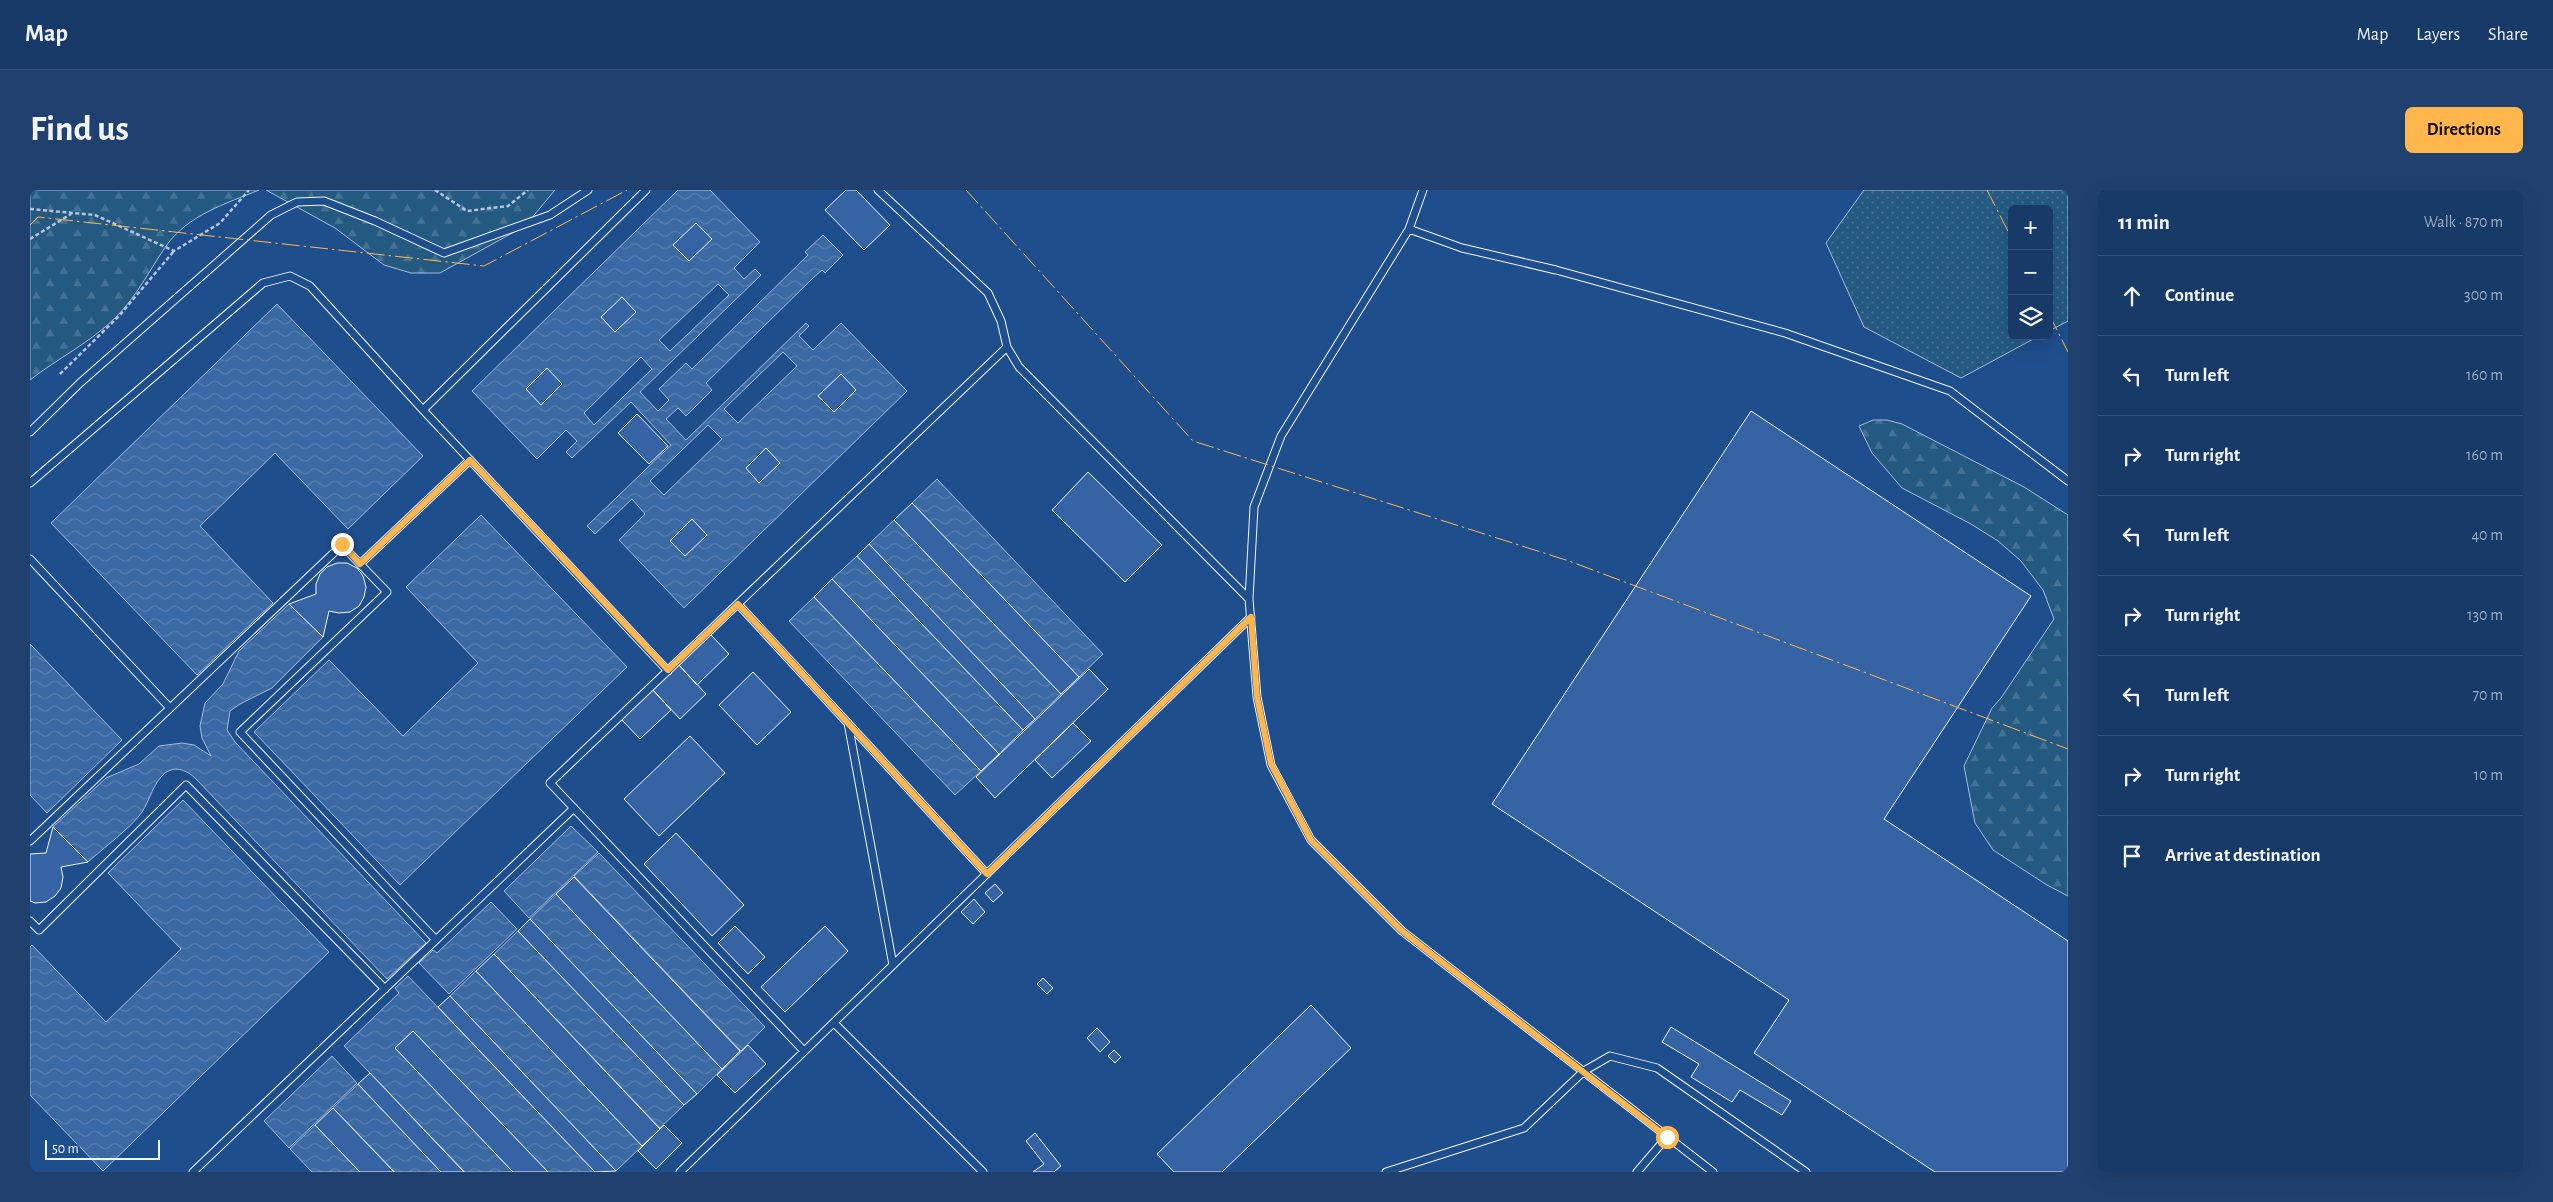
<!DOCTYPE html>
<html lang="en">
<head>
<meta charset="utf-8">
<style>
  :root { --surface:#173a69; --page:#20416f; --text:#f1f3f6; --muted:#9eadc0; --line:#36547d; --accent:#ffb74d }
  body { margin:0; font-family:"Alegreya Sans",sans-serif; background:var(--page); color:var(--text) }
  .controls { position:absolute; right:15px; top:15px; display:grid; overflow:hidden; border-radius:8px; box-shadow:0 5px 20px #0002 }
  .controls button { width:45px; height:45px; display:grid; place-items:center; padding:0; border:0; border-bottom:1px solid var(--line); background:var(--surface); color:var(--text); font:25px sans-serif }
  .scale { position:absolute; left:15px; bottom:12px; width:115px; box-sizing:border-box; padding-left:5px; border:2px solid #f2f6ff; border-top:0; font-size:14px; line-height:18px; white-space:nowrap; color:#f2f6ff; -webkit-text-stroke:4px #1f4e8c; paint-order:stroke }
  .stop { position:absolute; width:15px; height:15px; margin:-11px; border:4px solid #ffb74d; border-radius:50%; background:#fff }
  .stop.end { background:#ffb74d; border-color:#fff; box-shadow:0 1px 5px #0008 }
  .list { margin:0; padding:0; list-style:none }
  h2 { display:flex; justify-content:space-between; align-items:center; height:65px; margin:0; padding:0 20px; font-size:21px }
  h2 small { font-size:16px; font-weight:400; color:var(--muted) }
  .list li { display:grid; grid-template-columns:32px 1fr auto; gap:15px; align-items:center; box-sizing:border-box; height:80px; padding:0 20px; border-top:1px solid var(--line) }
  .list b { display:block; font-size:19px; white-space:nowrap }
  .list em { font-size:16px; font-style:normal; color:var(--muted) }
  .icon { flex:none; width:28px; height:28px; fill:none; stroke:currentColor; stroke-width:2; stroke-linecap:round; stroke-linejoin:round }
  .map { position:relative; flex:none; width:2038px; height:982px; overflow:hidden; border-radius:8px }
  header { display:flex; align-items:center; gap:30px; box-sizing:border-box; height:70px; padding:0 25px; background:var(--surface); border-bottom:1px solid var(--line) }
  header strong { font-size:24px }
  nav { display:flex; gap:28px; margin-inline-start:auto; font-size:18px }
  .intro { display:flex; align-items:center; justify-content:space-between; box-sizing:border-box; height:120px; padding:0 30px }
  h1 { margin:0; font-size:35px }
  .button { padding:12px 22px; border-radius:8px; background:var(--accent); color:#111; font-size:18px; font-weight:700 }
  main { display:flex; gap:30px; padding:0 30px }
  aside { flex:1; background:var(--surface); border-radius:8px; box-shadow:0 5px 20px #0002 }
  .map>svg:first-child { display:block }
  .forest { fill:url(#forest-firs); stroke:#a8bbd7 }
  .park { fill:url(#park-dots); stroke:#a8bbd7 }
  .water { fill:url(#water-waves); stroke:#a8bbd7; fill-rule:evenodd }
  .building { fill:#3563a3; stroke:#f2f6ff }
  .lines { fill:none; stroke-linecap:round; stroke-linejoin:round }
  .service-casing { stroke:#f2f6ff; stroke-width:9 }
  .path { stroke:#b3c4dc; stroke-width:2.5; stroke-dasharray:4 2.5; stroke-linecap:butt }
  .service { stroke:#1f4e8c; stroke-width:7 }
  .power { stroke:#ffb74d; stroke-width:1; stroke-dasharray:18 4 2.5 4; stroke-linecap:butt }
  .route { stroke:#ffb74d; stroke-width:6 }
</style>
</head>
<body>
<header>
<strong>Map</strong>
<nav><a>Map</a><a>Layers</a><a>Share</a></nav>
</header>
<div class="intro"><h1>Find us</h1><a class="button">Directions</a></div>
<main>
<div class="map">
<svg width="2038" height="982" viewBox="0 0 2038 982">
  <defs>
    <pattern id="forest-firs" width="22" height="20" patternUnits="userSpaceOnUse" patternTransform="scale(1.25)"><rect width="22" height="20" fill="#245a82"/><path d="M5 1l3.5 6h-7zM16 11l3.5 6h-7z" fill="#447295"/></pattern>
    <pattern id="park-dots" width="8" height="8" patternUnits="userSpaceOnUse" patternTransform="scale(1.25)"><rect width="8" height="8" fill="#245a82"/><path d="M2 2h.1M6 6h.1" fill="none" stroke="#447295" stroke-width="1.8" stroke-linecap="round"/></pattern>
    <pattern id="water-waves" width="16" height="10" patternUnits="userSpaceOnUse" patternTransform="scale(1.25)"><rect width="16" height="10" fill="#3b69a3"/><path d="M0 5q4-4 8 0t8 0" fill="none" stroke="#587fb1"/></pattern>
  </defs>
  <rect width="100%" height="100%" fill="#1f4e8c"/>
  <path class="forest" d="M0,0H229C195,14 158,25 136,56C119,81 107,106 86,127C60,153 28,168 0,190Z
    M236,0H525L495,36L410,83H381L354,75L305,38Z
    M1843,230H1857L1872,234L1994,297L2038,325V706L2017,695L1963,660L1945,633L1934,576L1962,518L1971,508L2024,429L2013,400L1991,371L1968,351L1941,334L1872,298L1842,263L1829,236Z"/>
  <path class="park" d="M1834,0H2038V131L2019,141V19H1982V146H2009L1931,188L1834,137L1796,53Z"/>
  <path class="water" d="M648,0H680L730,52L704,78L714,89L725,79L731,85L610,202L628,221L639,210L629,199L656,173L662,179L778,65L775,62L793,45L813,65L795,83L792,80L783,88L676,193L682,200L656,226L648,218L636,229L656,250L776,133L779,136L769,146L783,160L811,133L877,201L654,418L589,350L615,324L602,309L565,344L557,336L641,255L601,212L542,268L536,262L547,251L536,240L507,269L442,201ZM688,94L699,105L640,161L629,150ZM753,162L767,176L708,233L694,219ZM611,167L622,179L564,235L554,223ZM678,235L692,249L634,305L620,291Z
    M247,114L393,266L318,339L245,263L170,336L243,413L167,485L21,333Z
    M907,289L1073,464L1049,487L882,313Z
    M451,325L597,477L370,695L224,542L299,470L373,546L448,473L376,397Z
    M864,330L1031,504L1005,529L839,354Z
    M827,366L993,540L969,564L802,389Z
    M784,407L951,581L925,605L759,431Z
    M259,414L293,447L242,498L210,514L200,521L197,540L205,552L396,753L357,789L166,589C158,581 146,575 135,583C123,593 120,610 112,622C102,637 72,659 58,672L23,637L76,588L109,574L129,556L152,553L164,555L181,566L172,548L170,536L175,513L193,494L209,461Z
    M0,454L92,550L17,623L0,605Z
    M153,610L299,762L73,981L0,905V757L2,755L76,832L151,759L78,683Z
    M541,636L568,662L499,728L474,701Z
    M569,663L735,837L711,861L544,686Z
    M526,704L692,879L667,904L500,729Z
    M461,712L487,739L419,804L389,773L403,760L407,763Z
    M488,741L654,915L630,938L464,764Z
    M446,781L612,956L586,981L420,806Z
    M378,786L565,982H518L383,841L365,858L483,982H435L314,856L369,803L365,798Z
    M302,866L327,893L259,958L234,931Z
    M328,894L411,982H365L303,918Z
    M285,935L330,982H282L260,959Z"/>
  <path class="building" d="M816,0H826L860,35L834,60L795,20Z
    M666,33L682,49L659,71L643,55Z
    M592,107L606,122L585,142L571,127Z
    M517,178L532,194L511,215L496,199Z
    M811,184L826,200L804,222L788,206Z
    M1721,221L2001,406L1854,629L2038,751V982H1905L1724,863L1759,810L1462,614Z
    M607,224L638,256L619,274L588,243Z
    M736,258L750,273L729,293L716,278Z
    M1058,282L1132,355L1095,392L1022,320Z
    M882,313L1049,487L1031,504L864,330Z
    M662,329L677,345L655,366L640,351Z
    M839,354L1005,529L993,540L827,366Z
    M307,373H317L327,378L333,386L336,397L334,407L329,416L320,422L309,423L299,421L293,447L259,414L286,404V394L290,384L297,377Z
    M802,389L969,564L951,581L784,407Z
    M680,444L699,464L667,495L648,474Z
    M648,474L676,504L650,529L622,499Z
    M1059,479L1078,499L965,608L946,587Z
    M723,482L761,522L727,555L689,515Z
    M622,499L641,520L610,549L591,529Z
    M1043,533L1061,551L1022,588L1005,570Z
    M660,546L695,583L629,646L594,609Z
    M23,637L58,672L31,677L33,687L31,698L25,706L16,712L5,713L0,711V664L16,663Z
    M646,643L714,715L682,746L614,674Z
    M544,687L710,861L692,879L526,704Z
    M965,694L973,703L963,712L955,703Z
    M944,709L955,722L943,734L931,722Z
    M500,729L667,904L654,915L488,741Z
    M705,736L735,767L718,784L688,753Z
    M795,736L818,761L755,822L731,797Z
    M464,764L630,939L612,956L446,781Z
    M1013,788L1023,798L1017,804L1007,794Z
    M420,806L586,981L565,982L408,817Z
    M1281,815L1321,858L1192,982H1144L1127,964Z
    M1641,837L1761,911L1752,925L1710,900L1702,912L1661,887L1669,874L1632,852Z
    M1067,838L1080,852L1070,862L1057,848Z
    M383,841L518,982H483L365,858Z
    M718,855L736,874L705,903L687,885Z
    M1084,860L1091,867L1085,873L1078,866Z
    M340,883L434,982H411L328,894Z
    M303,918L364,982H330L285,935Z
    M634,935L652,953L626,979L608,961Z
    M1005,943L1031,976L1024,982H1003L1014,974L996,951Z"/>
  <g class="lines">
    <defs>
      <path id="service" d="M848,0L958,103L971,131L977,157L989,177L1219,409
        M1393,0L1379,39L1251,246L1224,317L1219,409L1227,507L1241,575L1281,650L1372,741L1683,982
        M1379,39L1432,58L1526,80L1755,143L1920,201L2038,291
        M393,220L616,0
        M0,242L50,193L241,25L267,12L294,11L345,31L414,63L520,25L558,0
        M0,293L233,93L260,86L280,96L393,220L638,481
        M0,369L140,518
        M330,374L357,402L210,542L406,750
        M708,414L957,684
        M818,533L863,775
        M0,651L312,355L330,374L440,270
        M0,731L9,740L156,595L355,799
        M804,833L953,982
        M774,861L520,593L977,157
        M163,982L544,618
        M650,982L1221,427
        M1356,982L1494,938L1554,881L1580,866L1627,878L1776,982
        M1607,982L1637,947"/>
    </defs>
    <use href="#service" class="service-casing"/>
    <path class="path" d="M405,0L437,21L478,16L498,0
      M0,19L65,25L144,61L190,33L219,0
      M0,49L41,24
      M30,184L89,126L144,61"/>
    <use href="#service" class="service"/>
    <path class="power" d="M936,0L1163,251L1539,371L2038,559
      M1957,0L1982,49
      M0,35L8,27L454,76L597,0
      M2019,124L2038,162"/>
  </g>
  <g class="lines">
    <path class="route" d="M312,354L330,374L440,270L638,480L708,414L957,684L1221,427L1227,507L1241,574L1281,650L1372,741L1637,947"/>
  </g>
</svg>
<div class="controls">
<button>+</button>
<button>−</button>
<button><svg class="icon" aria-label="layers" viewBox="0 0 24 24"><path d="M12 4l9 5-9 5-9-5zM3 14l9 5 9-5"/></svg></button>
</div>
<div class="scale">50 m</div>
<div class="stop" style="left:1637px;top:947px"></div>
<div class="stop end" style="left:312px;top:354px"></div>
</div>
<aside>
<h2>11 min<small>Walk · 870 m</small></h2>
<ul class="list">
<li><svg class="icon" aria-label="ahead" viewBox="0 0 24 24"><path d="M12 20V5M6 11l6-6 6 6"/></svg><div><b>Continue</b></div><em>300 m</em></li>
<li><svg class="icon" aria-label="left" viewBox="0 0 24 24"><path d="M17 20v-9H6M10 6l-5 5 5 5"/></svg><div><b>Turn left</b></div><em>160 m</em></li>
<li><svg class="icon" aria-label="right" viewBox="0 0 24 24"><path d="M7 20v-9h11M14 6l5 5-5 5"/></svg><div><b>Turn right</b></div><em>160 m</em></li>
<li><svg class="icon" aria-label="left" viewBox="0 0 24 24"><path d="M17 20v-9H6M10 6l-5 5 5 5"/></svg><div><b>Turn left</b></div><em>40 m</em></li>
<li><svg class="icon" aria-label="right" viewBox="0 0 24 24"><path d="M7 20v-9h11M14 6l5 5-5 5"/></svg><div><b>Turn right</b></div><em>130 m</em></li>
<li><svg class="icon" aria-label="left" viewBox="0 0 24 24"><path d="M17 20v-9H6M10 6l-5 5 5 5"/></svg><div><b>Turn left</b></div><em>70 m</em></li>
<li><svg class="icon" aria-label="right" viewBox="0 0 24 24"><path d="M7 20v-9h11M14 6l5 5-5 5"/></svg><div><b>Turn right</b></div><em>10 m</em></li>
<li><svg class="icon" aria-label="arrive" viewBox="0 0 24 24"><path d="M6 21V4h12l-3 4 3 4H6"/></svg><div><b>Arrive at destination</b></div></li>
</ul>
</aside>
</main>
</body>
</html>
